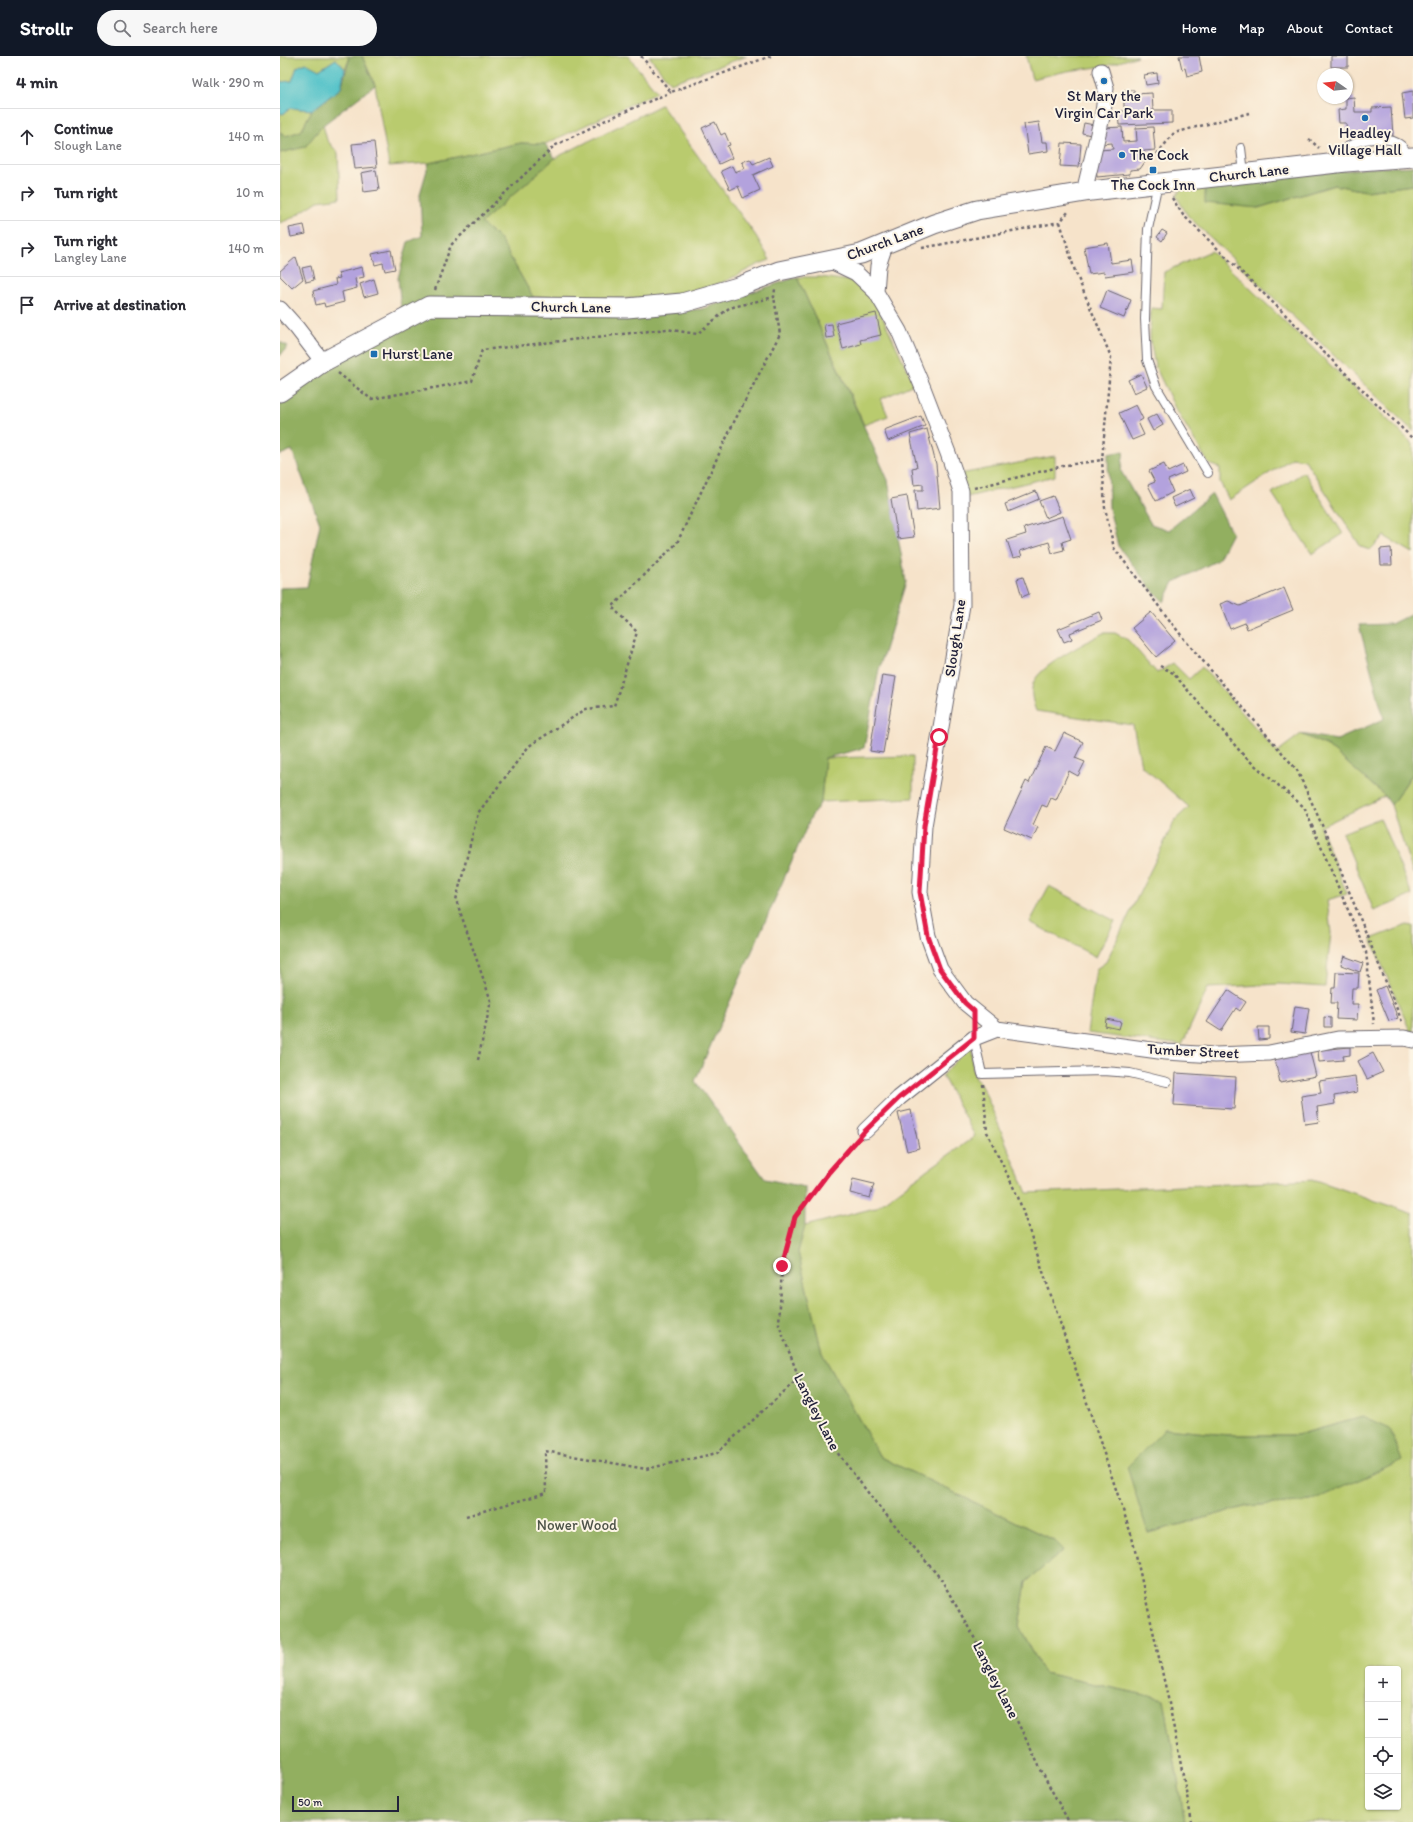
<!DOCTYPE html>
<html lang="en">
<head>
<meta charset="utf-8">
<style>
  :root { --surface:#fff; --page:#f7f7f7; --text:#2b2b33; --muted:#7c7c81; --line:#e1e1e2; --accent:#111827 }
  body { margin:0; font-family:Itim,sans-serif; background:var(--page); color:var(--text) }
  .controls { position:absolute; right:12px; bottom:12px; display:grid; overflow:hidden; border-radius:4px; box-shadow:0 1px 3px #0004 }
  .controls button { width:36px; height:36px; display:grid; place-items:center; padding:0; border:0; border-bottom:1px solid var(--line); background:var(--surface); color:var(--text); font:20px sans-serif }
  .compass { position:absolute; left:1037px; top:12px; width:36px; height:36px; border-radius:50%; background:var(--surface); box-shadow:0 1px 3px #0004; rotate:284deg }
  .scale { position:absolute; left:12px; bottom:10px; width:107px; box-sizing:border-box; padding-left:4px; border:2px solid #22223b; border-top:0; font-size:11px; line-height:14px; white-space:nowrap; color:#22223b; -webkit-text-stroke:3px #fcf5e5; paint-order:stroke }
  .stop { position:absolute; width:12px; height:12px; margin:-9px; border:3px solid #e11d48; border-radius:50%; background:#fff }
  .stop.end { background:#e11d48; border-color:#fff; box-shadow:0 1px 4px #0008 }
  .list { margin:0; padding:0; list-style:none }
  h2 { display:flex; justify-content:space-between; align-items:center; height:52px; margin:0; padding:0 16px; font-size:17px }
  h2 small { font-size:13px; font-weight:400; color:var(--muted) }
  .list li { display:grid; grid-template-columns:26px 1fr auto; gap:12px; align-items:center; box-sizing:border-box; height:56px; padding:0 16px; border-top:1px solid var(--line) }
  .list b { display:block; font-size:15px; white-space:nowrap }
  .list p { margin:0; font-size:13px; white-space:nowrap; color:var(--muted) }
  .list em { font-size:13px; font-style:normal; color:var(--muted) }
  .icon { flex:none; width:22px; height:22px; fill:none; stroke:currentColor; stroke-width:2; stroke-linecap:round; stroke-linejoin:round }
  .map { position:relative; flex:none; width:1133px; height:1766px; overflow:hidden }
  header { display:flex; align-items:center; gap:24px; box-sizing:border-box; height:56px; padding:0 20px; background:var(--accent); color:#fff }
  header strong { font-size:19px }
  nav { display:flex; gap:22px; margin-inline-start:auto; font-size:14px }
  .search { width:280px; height:36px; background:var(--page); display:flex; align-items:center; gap:10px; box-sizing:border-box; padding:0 14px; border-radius:22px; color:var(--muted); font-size:15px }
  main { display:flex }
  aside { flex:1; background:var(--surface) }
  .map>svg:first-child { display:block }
  .green { fill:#b9cb6e; stroke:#6e7654; fill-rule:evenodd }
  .forest { fill:#92af61; stroke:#5a684e }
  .water { fill:#55c3c9; stroke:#3c7282 }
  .building { fill:#b3a2dd }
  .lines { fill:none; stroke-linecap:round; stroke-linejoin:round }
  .service-casing { stroke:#6c666d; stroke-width:10 }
  .minor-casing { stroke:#6c666d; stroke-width:17 }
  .tertiary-casing { stroke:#6c666d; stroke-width:21 }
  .path { stroke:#6c666d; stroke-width:2.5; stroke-dasharray:3 3; stroke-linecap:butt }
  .service { stroke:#fff; stroke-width:8 }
  .minor { stroke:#fff; stroke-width:15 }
  .tertiary { stroke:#fff; stroke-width:19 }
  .route { stroke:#e11d48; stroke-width:5 }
  .poi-dot { fill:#1f6fb2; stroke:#fcf5e5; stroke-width:1.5 }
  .labels { text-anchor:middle; stroke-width:4; stroke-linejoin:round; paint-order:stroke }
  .poi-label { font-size:15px; fill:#22223b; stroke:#fcf5e5 }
  .street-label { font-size:15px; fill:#22223b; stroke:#fcf5e5 }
  .park-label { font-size:15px; fill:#4f554a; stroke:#fcf5e5 }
</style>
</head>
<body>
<header>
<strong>Strollr</strong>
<div class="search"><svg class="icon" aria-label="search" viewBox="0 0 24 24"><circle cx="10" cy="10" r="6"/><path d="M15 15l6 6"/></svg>Search here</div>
<nav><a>Home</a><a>Map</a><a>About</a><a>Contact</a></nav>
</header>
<main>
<aside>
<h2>4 min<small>Walk · 290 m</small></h2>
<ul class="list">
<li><svg class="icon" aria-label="ahead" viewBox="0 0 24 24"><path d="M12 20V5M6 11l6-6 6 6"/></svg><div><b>Continue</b><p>Slough Lane</p></div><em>140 m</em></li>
<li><svg class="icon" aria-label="right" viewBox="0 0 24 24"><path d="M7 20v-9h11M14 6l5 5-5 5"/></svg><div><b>Turn right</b></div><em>10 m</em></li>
<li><svg class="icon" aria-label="right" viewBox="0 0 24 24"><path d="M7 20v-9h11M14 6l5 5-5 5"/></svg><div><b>Turn right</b><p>Langley Lane</p></div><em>140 m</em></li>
<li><svg class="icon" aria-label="arrive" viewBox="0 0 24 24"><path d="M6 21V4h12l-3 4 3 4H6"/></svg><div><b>Arrive at destination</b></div></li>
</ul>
</aside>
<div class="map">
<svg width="1133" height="1766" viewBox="0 0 1133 1766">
  <rect width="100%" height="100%" fill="#fcf5e5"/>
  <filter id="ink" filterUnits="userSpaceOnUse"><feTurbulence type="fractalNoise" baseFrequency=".025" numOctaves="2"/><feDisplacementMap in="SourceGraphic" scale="8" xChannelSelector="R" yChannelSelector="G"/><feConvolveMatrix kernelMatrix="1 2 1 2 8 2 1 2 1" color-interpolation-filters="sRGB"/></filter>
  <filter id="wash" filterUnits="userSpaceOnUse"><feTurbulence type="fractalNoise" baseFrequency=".012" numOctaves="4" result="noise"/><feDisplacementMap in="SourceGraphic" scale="16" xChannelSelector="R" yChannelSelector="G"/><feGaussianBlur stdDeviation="0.9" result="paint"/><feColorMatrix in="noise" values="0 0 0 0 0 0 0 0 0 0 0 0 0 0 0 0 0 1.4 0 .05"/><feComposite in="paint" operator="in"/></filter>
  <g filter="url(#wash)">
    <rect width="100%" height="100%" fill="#f6e3ca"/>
    <path class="green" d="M0,0H68L69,4L65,13L56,3L39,14L17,11L12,25L0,26Z
      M82,0H348L377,36L265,88L241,87L149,107L109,110L95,29Z
      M369,0H467L390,27Z
      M746,0H858L826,10L787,15L752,23Z
      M381,49L476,180L490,204C471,210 454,223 435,229C376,248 313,242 253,241L220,183L201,167L275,102Z
      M11,52L32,54L21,75L6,80L0,76V57L3,58Z
      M43,69L47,84L58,97L60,142L38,145L12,162L0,167V97L25,90Z
      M925,129L978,152L1055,129L1086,135L1133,129V375L908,160L896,140L901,133Z
      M931,195L1133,388V497L1104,480L1090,494L1081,491L1025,404L1012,402L949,444L940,426V412L929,408L895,352L875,310L870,283L871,252L882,253L884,216Z
      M517,221H540L571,225L582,230L596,247L634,328L601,343L608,360L584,369ZM556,267L580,284L581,288L563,293Z
      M775,400V420L687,441L680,418Z
      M1024,416L1063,478L1032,498L992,437Z
      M823,577H835L848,584L877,617L893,607L909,623L922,611L997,696L1021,678L1048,690L1105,740L1040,771L1067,838L1047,844L1051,877L1045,931L999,928L928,932L902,989L807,977L816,913L826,906L895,764L909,751L861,709L853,669L756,655C753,647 750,637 753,628C758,610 806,587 823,577Z
      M633,700V742L541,746L545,702Z
      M1133,717V818L1111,749Z
      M1100,762L1132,839L1094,855L1062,777Z
      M769,830L835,865L816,901L750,866Z
      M1127,869L1133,870V976L1130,975L1091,883Z
      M691,990L693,1016L706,1039L747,1137L1036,1124L1133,1158V1766H905L884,1643L764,1617L739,1570L746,1526L783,1494L775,1485L600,1401L542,1297L518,1196L525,1170L595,1152L695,1080L662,1019ZM1083,1361L1031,1445L968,1450L868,1477L884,1373L948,1379H1017ZM1088,1613H1118V1751H1088Z"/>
    <path class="forest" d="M68,0H82L95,29L43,69L25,91L0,97V76L6,80L21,75L32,54L61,32L69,4Z
      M241,87L265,88L275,102L201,167L220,183L253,241V257L361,259L422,253L517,221L608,424L626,526L599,613L584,692L545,702L541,746L531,761L415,1025L485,1123L525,1131V1170L518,1196L542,1297L600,1401L775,1485L784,1494L746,1526L739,1570L764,1617L884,1643L905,1766H0V532L27,531L40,468L12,394L0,399V348L54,307L123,272L118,222L128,186L142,180L140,138L149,107Z
      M1133,110V129L1086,135L1054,129L978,152L925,147V129L1090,112Z
      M0,286L8,290L0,300Z
      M844,395L841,415L871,468L889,474L932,438L952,477L938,504L894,526L884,546L874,536L838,490L829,452L828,398Z
      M1133,557V717L1111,749L1105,740L1048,690L1021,678L1057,684L1104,663L1079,569L1111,568Z
      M1083,1361L1110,1373L1122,1405L1031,1445L968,1450L868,1477L847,1411L885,1373L948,1379H1017Z"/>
    <path class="water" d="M56,3L65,13L61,32L32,54L11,52L3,58L0,57V26L12,25L17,11L26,7L39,14Z"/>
    <g id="blocks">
      <path class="building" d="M899,0H919L922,16L907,20L905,12L902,13Z
        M1051,0H1068V11H1051Z
        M877,17L878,27L866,29L864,19Z
        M844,34H854V38L872,37L873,54H892V67L839,69L838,55H849L848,51H844Z
        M1133,35V62L1125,63L1122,37Z
        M1074,41L1075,56H1092V52L1111,51L1113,80L1096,81L1095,77L1067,79L1066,67H1059L1058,54L1066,53V42Z
        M435,66L441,79L445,77L450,89L447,90L452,102L439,108L422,72Z
        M759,66L762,86H767L768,95L748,98L744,68Z
        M804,67L814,69L811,79L802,77Z
        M842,71L843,86L857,85L856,72L873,71L875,94L864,95L865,106L860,113L850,114V118L817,121L815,103L820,102L819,94L833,93L832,87L822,88L824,72Z
        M94,86L97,111L75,113L72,88Z
        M782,87L801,88L799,111L780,110Z
        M489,101L493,110L473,119L480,134L463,142L458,130L450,134L441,115L452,110L455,116L465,112L462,106L470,103L473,108Z
        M96,114L99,134L84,136L81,117Z
        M24,169L26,178L11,181L9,172Z
        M882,174L887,177L882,185L877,181Z
        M828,187L831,207L852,204L854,216L825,220L824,216L809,218L804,191Z
        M111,194L115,213L105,215L103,207L95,209L92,198Z
        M16,201L23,223L12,232L0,220V215Z
        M31,210L34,224L26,226L22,212Z
        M82,211L84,221L75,223L77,232L62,236L64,246L45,251L44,247L36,249L33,235L56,229L55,223L60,222L58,217Z
        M94,223L98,237L84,241L80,228Z
        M827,234L851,244L844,262L820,252Z
        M596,257L601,279L580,284L581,288L563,293L556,267Z
        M552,268L554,281L546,282L544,269Z
        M861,318L867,331L854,337L848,324Z
        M856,349L863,363L858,366L864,379L852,384L839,357Z
        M877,358L883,369L873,375L867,363Z
        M641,360L645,370L608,385L604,374Z
        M647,373L656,408L660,452L637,455L635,434H643V428L634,429L632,412L637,411L630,378Z
        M884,408L888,416L903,409L906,416L888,424L893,436L876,445L868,429L875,426L869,415Z
        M910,433L914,442L895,451L891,442Z
        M756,435L759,443L728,456L725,448Z
        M627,440L634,481L618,483L611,443Z
        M773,440L780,456L766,462L759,445Z
        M783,460L791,483L782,486L784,494L772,497L769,486L740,495L742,500L733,502L727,484L746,478L744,472Z
        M1111,492L1112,509H1101L1100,493Z
        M743,521L749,538L742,541L737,523Z
        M1004,532L1013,554L967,573L965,567L950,573L940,548L948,545L960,550Z
        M819,556L822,564L790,577L792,583L784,586L778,573Z
        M871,556L895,585L876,601L852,572Z
        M602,619L616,621L603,697L590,695Z
        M784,677L803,686L795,702L805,706L798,720L789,715L776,744L771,742L767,751L762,749L753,769L758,771L752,784L724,772L746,725L749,727L766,691L775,695Z
        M1064,900L1083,907L1080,916L1061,909Z
        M1056,916L1079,917L1078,932H1072L1071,948H1078L1077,964L1056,963L1057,947H1051L1052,932H1055Z
        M1105,930L1118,962L1109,965L1096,934Z
        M948,934L966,946L960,955L956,952L941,975L927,966Z
        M1015,950L1029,952L1025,978L1011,976Z
        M1044,961L1051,962V971H1044Z
        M826,963L841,966L839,973L825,970Z
        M978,971H989V983L979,984Z
        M1070,991V999L1063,1000L1064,1004L1039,1006L1038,994Z
        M1030,996L1036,1020L1000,1027L995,1003Z
        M1093,997L1103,1016L1087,1023L1078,1005Z
        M896,1017L956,1021L954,1053L894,1049Z
        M1075,1020L1077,1036L1054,1040L1055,1048L1037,1051L1039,1066L1025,1068L1021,1040L1041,1037L1039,1025Z
        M631,1054L639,1092L627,1095L618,1057Z
        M573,1123L594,1128L590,1142L570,1137Z"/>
    </g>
  </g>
  <g filter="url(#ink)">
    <use href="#blocks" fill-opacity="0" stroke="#6c666d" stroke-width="1"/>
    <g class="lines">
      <defs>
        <path id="service" d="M961,92L964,117
          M1066,106L1065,92C1078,83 1109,78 1122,90C1125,93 1127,98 1128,101
          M878,127L868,173L865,263L867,304L876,330L928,417
          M694,982L702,1018L824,1015L850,1017L887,1026"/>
        <path id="minor" d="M804,136L823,57L826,32L821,15
          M551,205L576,217L596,236L619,275L643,332L668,397L681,435L682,549L644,770L640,836L648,880L660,913L685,947L717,973
          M596,236L598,210L605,189
          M0,253L17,272L43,306
          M717,973L886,996L935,999L989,997L1058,983L1124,982L1133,984
          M585,1075L619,1042L694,982L717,973"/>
        <path id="tertiary" d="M0,336L43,306L149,250L347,252L402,247L458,231L499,215L581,198L654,168L697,154L811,135L1066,106L1133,101"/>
      </defs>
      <use href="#service" class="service-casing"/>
      <use href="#minor" class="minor-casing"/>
      <use href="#tertiary" class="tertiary-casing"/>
      <path class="path" d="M361,0L391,36L491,0
        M1029,83L1039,92
        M877,98L894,77L969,57
        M892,142L903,159L1133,383
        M780,166L795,215L831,301L822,404L825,452L834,492L904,583L1017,714L1042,769L1123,968
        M642,192L780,166L788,156
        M155,234L171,189L274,90L326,64L391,36
        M58,317L91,343L192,325L202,294L387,273L417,278L449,252L494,241L495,233
        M694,432L787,409L822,404
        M880,610L893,617L965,701L1024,751L1086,896L1094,968
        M198,1004L211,945L176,844L198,757L249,690L306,653L334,650L357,576L332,551L397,487L454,366L500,278L494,241
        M703,1028L707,1076L738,1141L852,1481L888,1642L912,1766
        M576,1086L549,1116L515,1161L502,1210L499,1269L519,1322L553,1391L596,1447L661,1523L708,1606L766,1724L789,1766
        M186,1460L266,1437L265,1395L366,1413L437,1397L519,1322"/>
      <use href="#service" class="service"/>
      <use href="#minor" class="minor"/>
      <use href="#tertiary" class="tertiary"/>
    </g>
  </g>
  <g class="lines" filter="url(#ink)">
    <path class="route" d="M502,1210L515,1161L549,1116L585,1075L619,1042L694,982V955L685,947L660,913L648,880L640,836L644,770L659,681"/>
  </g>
  <g class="poi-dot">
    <circle cx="824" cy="25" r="4"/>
    <circle cx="1085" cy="62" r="4"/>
    <circle cx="842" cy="99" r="4"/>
    <rect x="869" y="110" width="8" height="8" rx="2"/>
    <rect x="90" y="294" width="8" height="8" rx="2"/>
  </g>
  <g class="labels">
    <g class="poi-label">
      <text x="824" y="45">St Mary the<tspan x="824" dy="17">Virgin Car Park</tspan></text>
      <text x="1085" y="82">Headley<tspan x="1085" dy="17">Village Hall</tspan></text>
      <text x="850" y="104" text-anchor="start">The Cock</text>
      <text x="873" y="134">The Cock Inn</text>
      <text x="102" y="303" text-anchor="start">Hurst Lane</text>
    </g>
    <g class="street-label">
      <text transform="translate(969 117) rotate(-6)" y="5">Church Lane</text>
      <text transform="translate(605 186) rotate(-20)" y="5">Church Lane</text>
      <text transform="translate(291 251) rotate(1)" y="5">Church Lane</text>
      <text transform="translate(675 582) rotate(-82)" y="5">Slough Lane</text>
      <text transform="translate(913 995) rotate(3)" y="5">Tumber Street</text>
      <text transform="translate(537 1356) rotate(63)" y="5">Langley Lane</text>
      <text transform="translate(716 1624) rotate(63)" y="5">Langley Lane</text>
    </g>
    <g class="park-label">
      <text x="297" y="1474">Nower Wood</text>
    </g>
  </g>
</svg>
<div class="controls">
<button>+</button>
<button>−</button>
<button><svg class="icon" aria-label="locate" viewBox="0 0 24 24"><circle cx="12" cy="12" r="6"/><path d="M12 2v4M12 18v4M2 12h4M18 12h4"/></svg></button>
<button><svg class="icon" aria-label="layers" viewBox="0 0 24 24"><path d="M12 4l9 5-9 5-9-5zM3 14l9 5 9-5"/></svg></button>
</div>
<svg class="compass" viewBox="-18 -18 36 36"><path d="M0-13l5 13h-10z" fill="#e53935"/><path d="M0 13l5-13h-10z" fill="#7c7c81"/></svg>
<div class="scale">50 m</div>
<div class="stop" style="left:659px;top:681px"></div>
<div class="stop end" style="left:502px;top:1210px"></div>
</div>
</main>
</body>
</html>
